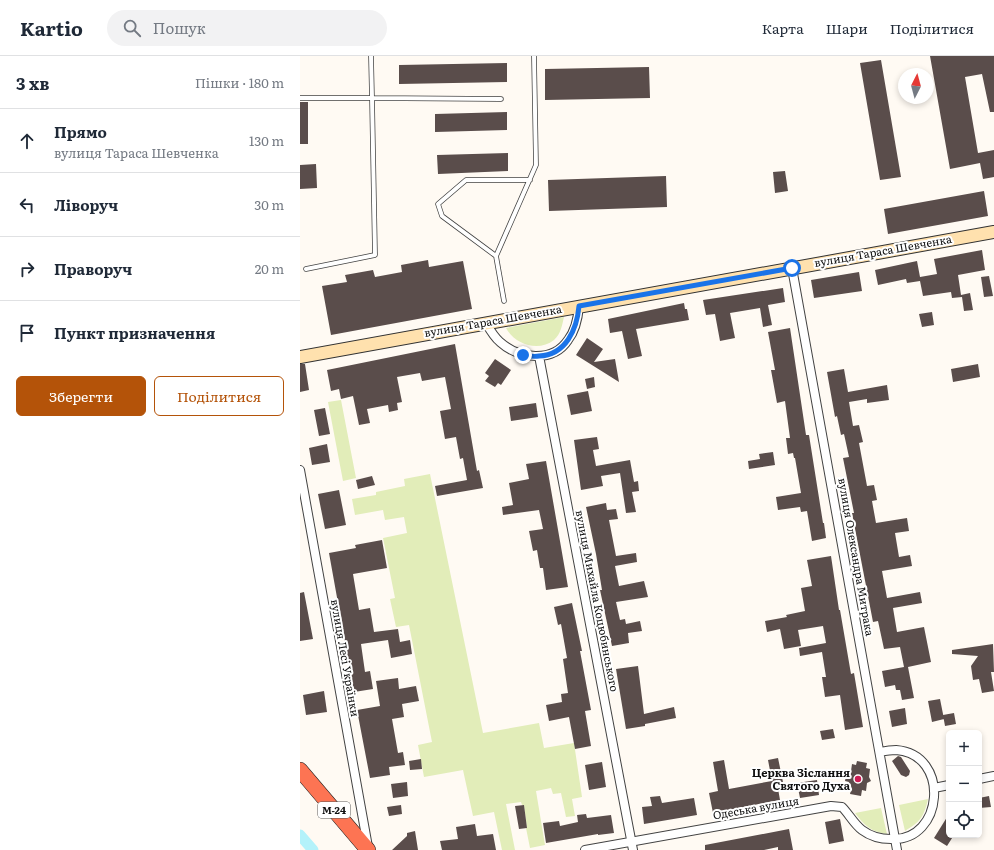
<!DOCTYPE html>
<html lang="uk">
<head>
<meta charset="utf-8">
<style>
  :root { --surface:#fff; --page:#f2f2f3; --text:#1f2937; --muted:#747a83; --line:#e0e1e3; --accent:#b45309 }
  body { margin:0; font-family:Literata,serif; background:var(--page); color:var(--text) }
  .controls { position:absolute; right:12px; bottom:12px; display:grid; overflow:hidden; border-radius:6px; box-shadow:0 2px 6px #0003 }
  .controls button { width:36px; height:36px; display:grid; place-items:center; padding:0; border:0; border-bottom:1px solid var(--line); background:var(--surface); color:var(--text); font:20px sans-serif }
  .compass { position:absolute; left:598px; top:12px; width:36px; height:36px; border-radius:50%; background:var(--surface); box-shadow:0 2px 6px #0003; rotate:6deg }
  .stop { position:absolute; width:12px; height:12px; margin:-9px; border:3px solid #1a73e8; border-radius:50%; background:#fff }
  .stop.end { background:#1a73e8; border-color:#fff; box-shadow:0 1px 4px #0008 }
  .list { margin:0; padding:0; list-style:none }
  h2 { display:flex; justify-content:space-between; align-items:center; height:52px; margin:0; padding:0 16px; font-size:17px }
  h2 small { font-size:13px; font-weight:400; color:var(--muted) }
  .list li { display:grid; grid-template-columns:26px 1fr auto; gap:12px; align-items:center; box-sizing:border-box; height:64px; padding:0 16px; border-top:1px solid var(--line) }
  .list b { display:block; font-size:15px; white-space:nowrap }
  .list p { margin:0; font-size:13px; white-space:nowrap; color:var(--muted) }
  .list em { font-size:13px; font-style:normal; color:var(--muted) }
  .actions { display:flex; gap:8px; padding:12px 16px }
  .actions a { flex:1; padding:9px 0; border:1px solid var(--accent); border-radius:6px; text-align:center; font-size:14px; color:var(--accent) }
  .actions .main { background:var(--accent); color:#fff }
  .icon { flex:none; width:22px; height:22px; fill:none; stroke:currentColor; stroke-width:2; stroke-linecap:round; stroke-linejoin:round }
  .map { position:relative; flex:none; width:694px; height:794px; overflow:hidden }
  header { display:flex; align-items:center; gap:24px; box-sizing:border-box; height:56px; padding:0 20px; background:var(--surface); border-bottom:1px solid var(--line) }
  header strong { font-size:19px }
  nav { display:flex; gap:22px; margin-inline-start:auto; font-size:14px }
  .search { width:280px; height:36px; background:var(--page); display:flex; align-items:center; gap:10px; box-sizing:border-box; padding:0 14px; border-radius:22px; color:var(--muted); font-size:15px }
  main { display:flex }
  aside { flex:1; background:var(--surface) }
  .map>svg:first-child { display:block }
  .green { fill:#e2edb9 }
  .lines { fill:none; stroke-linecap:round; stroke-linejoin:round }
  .canal { stroke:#b4f2fa; stroke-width:11 }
  .building { fill:#5a4d4b }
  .lane-casing { stroke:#434343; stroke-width:5.5 }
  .street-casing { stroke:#434343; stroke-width:10 }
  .secondary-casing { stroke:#323232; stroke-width:14 }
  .highway-casing { stroke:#212121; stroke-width:16 }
  .lane { stroke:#fff; stroke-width:4 }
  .street { stroke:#fff; stroke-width:8 }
  .secondary { stroke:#ffe1ae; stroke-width:12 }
  .highway { stroke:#fd7453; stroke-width:15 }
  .route { stroke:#1a73e8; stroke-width:5 }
  .poi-dot { fill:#cb1d53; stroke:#fff; stroke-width:1.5 }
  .labels { text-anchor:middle; stroke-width:4; stroke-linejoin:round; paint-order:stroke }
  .shield { fill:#fff; stroke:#585858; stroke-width:1 }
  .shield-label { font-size:10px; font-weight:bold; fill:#101010 }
  .street-label { font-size:11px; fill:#101010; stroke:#fff }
  .poi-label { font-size:11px; font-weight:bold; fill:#101010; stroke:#fff; text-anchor:end }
</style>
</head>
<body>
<header>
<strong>Kartio</strong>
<div class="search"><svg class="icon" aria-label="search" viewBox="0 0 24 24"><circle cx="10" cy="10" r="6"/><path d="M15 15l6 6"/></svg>Пошук</div>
<nav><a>Карта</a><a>Шари</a><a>Поділитися</a></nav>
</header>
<main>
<aside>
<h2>3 хв<small>Пішки · 180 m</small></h2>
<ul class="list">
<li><svg class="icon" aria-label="ahead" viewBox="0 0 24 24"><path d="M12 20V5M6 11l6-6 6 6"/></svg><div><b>Прямо</b><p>вулиця Тараса Шевченка</p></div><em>130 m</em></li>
<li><svg class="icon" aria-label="left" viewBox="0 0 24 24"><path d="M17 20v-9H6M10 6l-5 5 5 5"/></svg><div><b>Ліворуч</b></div><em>30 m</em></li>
<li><svg class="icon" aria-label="right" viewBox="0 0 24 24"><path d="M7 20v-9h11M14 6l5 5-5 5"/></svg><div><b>Праворуч</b></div><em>20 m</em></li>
<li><svg class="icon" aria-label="arrive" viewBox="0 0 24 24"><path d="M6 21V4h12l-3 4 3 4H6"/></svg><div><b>Пункт призначення</b></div></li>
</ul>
<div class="actions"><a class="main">Зберегти</a><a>Поділитися</a></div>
</aside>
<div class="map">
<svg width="694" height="794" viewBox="0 0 694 794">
  <rect width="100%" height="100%" fill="#fffaf3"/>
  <path class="green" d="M264,261C262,269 261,278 254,284C239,296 215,289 206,272Z
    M41,344L56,422L43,425L28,346Z
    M130,418L183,677L239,667L244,692L274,687L282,741L272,743L275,760L266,761L261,737L253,738L251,732L236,735L245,789L230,792L226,772H227L224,749H222L221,746L206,748L215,794H202L194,756L173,760L163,714L124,721L118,689L132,686L109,569L96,571L90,543L95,542L83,482L107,477L104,461L85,464L83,454L55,459L52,443L76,439V436L105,430L104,423Z
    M628,743C624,761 620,766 605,775L599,749Z
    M581,752L587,778C571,776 564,769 555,757Z"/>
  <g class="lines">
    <path class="canal" d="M0,779L13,794"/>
  </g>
  <path class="building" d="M630,0H694V56H690L682,18L665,21L678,97L694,94V121L683,123L680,107L650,113Z
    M581,4L601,121L580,124L560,7Z
    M207,7V26L99,28V9Z
    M349,11L350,42L245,44V13Z
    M0,46H8V88H0Z
    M207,56V74L135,76V58Z
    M208,97V115L138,118L137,99Z
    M16,108L17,132L0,133V109Z
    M485,115L488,135L475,137L473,116Z
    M366,120L367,151L249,155L248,124Z
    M684,135L688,160L588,178L584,153Z
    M682,194L685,214L658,219L661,239L670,237L673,254L664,255L662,241L652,242L651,236L623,240L620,225L607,227L606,223L578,229L575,214L617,205L620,221L637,218L634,203Z
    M128,204L129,211L163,205L172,253L31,279L22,230L47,226L45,219L73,214L75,221L102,216L101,209Z
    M559,216L562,235L514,242L511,224Z
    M689,220L693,240L684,241L681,221Z
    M483,232L485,246L468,249L472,269L463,271L460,252L430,257L435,282L420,285L415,258L406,259L403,244Z
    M384,247L385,253H387L389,264L336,273L342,300L328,303L322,275L310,277L308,263Z
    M632,256L634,269L622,271L619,258Z
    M490,272L506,379H509L523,467H524L526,482L512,485L507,455L501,456L500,451L478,454L476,441L501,437L495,402H494L493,397L488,398L486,382H490L485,345L477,347L471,314H475L468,276Z
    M287,282L303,293L294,306L315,303L319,326L276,299Z
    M155,288L177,415L179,414L183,432L137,440L135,430L167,424L163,402L160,403L156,381L145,383L140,355L151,353L145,321L122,325L120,317L97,321L102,346L97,347L98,354L89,356L88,349L67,353L70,367L59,369L53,340L41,343L39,333L31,335L27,314Z
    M195,303L211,314L201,329L198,327L195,331L185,325L189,320L185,317Z
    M0,308H5L9,334L0,336Z
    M678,308L680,321L653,326L651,313Z
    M544,313L548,336L587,329L589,344L567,347V343L549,346L553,370L559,369L563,386L559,387L567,430L574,429L577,444L572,445L576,467L607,462L609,475L595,477L599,501L610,499L612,510L582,515L587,542L620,536L622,547L593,552L597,576L624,571L631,606L608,611L614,642L602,644L600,634H596L595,629L585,631L582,615L604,611L600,591L584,593L578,565L573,566L552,457H554L543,402L549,401L544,378L541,379L537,360L535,361L527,316Z
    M294,321L295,331L287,333L285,323Z
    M288,335L292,355L271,359L267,339Z
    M236,347L238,361L211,365L209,351Z
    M25,352L30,378L19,380L14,354Z
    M297,381L299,393L293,394L296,410L330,404L334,426L338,425L339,435L332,436L336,456L326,457L320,417L301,420L303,430L281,434L274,384Z
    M27,388L30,406L12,409L9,392Z
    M473,396L475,409L449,413L448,405L460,403L459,398Z
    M246,405L268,531L246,534L243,512H240L237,494L233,495L229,475L243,473L239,454L203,459L202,451L213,449L209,427L229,423L226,408Z
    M72,420L75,429L58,433L56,424Z
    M39,434L46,469L25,473L18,438Z
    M306,447L307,454L316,453L318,463L309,464L316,500L336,497L337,506L315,510L319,530L344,525L348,541L316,546L320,564L325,563L326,568L340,565L342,575L328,577L329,587L312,590L300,534H302L296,498L286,451Z
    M82,484L87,512L53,518L59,554L70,552L74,576L98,573L100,586L110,584L112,598L91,602L88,584L61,588L65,616L70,615L73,633L54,636L29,497L56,492L55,489Z
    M531,500L539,554H540L551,618L554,617L563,671L545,674L540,639L525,641L522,621H526L522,596L500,600L499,592L526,587L523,570L498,574L501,590L484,593L480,573L467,576L465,565L487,561L486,559L505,555L501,532L512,530L507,504Z
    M4,536L13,583L0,585V537Z
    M272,547L282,595H280L291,654L285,655L291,690L275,693L269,661L249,665L246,649L262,646L261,638L268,637L263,603L267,602L261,568L258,569L254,551Z
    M693,588L694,616H691L694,635L682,637L679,623L673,624L671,610L678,600L652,598V594Z
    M338,610L344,658L374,651L376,662L345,668V670L326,673L316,613Z
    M98,622L99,633L116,630L119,645L102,648L104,661L92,663L98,697L103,696L105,709L89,711L90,719L70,722L57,654L80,650L76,625Z
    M24,635L27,656L6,659L3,639Z
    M640,643L644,663L632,666L628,645Z
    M605,652L607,668L592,671L589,655Z
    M654,657L656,668L645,670L643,659Z
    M533,673L535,682L522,684L520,675Z
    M598,700L601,701L610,715L609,719L606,721L601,719L592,705Z
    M478,702L483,726L477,727L480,744L413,757L409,737L418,735L413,706L424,704L429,733L472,725L468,704Z
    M121,703L122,713L110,714L109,705Z
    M557,705L567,707L566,712L570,713L569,721L571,725L567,727L566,735L562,734L561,740L550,738L551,734L547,733L549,726L545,725L547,715H551L552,708L556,709Z
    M302,706L306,731L289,734L285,709Z
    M517,724L519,739L500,742L497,727Z
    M107,726L108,740L93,742L91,728Z
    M360,740L362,747L394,742L397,759L344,768L342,751L352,750L350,741Z
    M689,740L691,751L679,752V742Z
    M101,749L102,758L89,760L87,751Z
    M224,749L227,772L219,773L215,750Z
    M286,758L287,762L311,759L314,777L298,779V778L246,787L243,767L259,765L260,770L278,766L277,759Z
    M649,758V779H654L647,790L634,782Z
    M540,763L544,785L529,788L525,766Z
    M175,768L177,780L193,778L196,794H142L140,785L158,783L156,771Z
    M489,773L493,794H478V791L464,794H405V789Z
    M115,775L118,794H92L107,780V777Z"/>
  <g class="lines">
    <defs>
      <path id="lane" d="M0,42H72L71,0
        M196,200L142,160L138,148L166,124H230
        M6,213L75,199L72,42L201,43
        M204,245L196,200L236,109L234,0"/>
      <path id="street" d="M492,212L597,794
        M186,267C190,274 194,281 200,286C219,303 253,307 268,284C276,274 278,262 279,250
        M239,300L333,794
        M0,414L68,791
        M679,723L694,720
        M634,732L649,729
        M285,794L531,750L542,751C549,758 554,768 562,774C570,780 581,783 591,783C644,786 651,698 596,694C591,694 585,695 580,696"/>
      <path id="secondary" d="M0,301L694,176"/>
      <path id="highway" d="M0,714L68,794"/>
    </defs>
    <use href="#lane" class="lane-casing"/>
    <use href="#street" class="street-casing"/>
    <use href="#secondary" class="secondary-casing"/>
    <use href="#highway" class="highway-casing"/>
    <use href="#lane" class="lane"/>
    <use href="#street" class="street"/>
    <use href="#secondary" class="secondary"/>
    <use href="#highway" class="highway"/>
  </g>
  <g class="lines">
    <path class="route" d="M223,299C228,300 234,301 239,300C266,299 277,273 279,250L492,212"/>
  </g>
  <circle class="poi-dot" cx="558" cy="723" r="4"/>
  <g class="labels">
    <rect class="shield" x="18" y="746" width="32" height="16" rx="3"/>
    <g class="shield-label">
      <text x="34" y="758">М-24</text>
    </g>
    <g class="street-label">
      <text transform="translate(583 195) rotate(-10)" y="4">вулиця Тараса Шевченка</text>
      <text transform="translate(193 265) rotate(-10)" y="4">вулиця Тараса Шевченка</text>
      <text transform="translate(556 501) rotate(80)" y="4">вулиця Олександра Митрака</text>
      <text transform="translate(297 545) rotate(79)" y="4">вулиця Михайла Коцюбинського</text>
      <text transform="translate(45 602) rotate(80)" y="4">вулиця Лесі Українки</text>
      <text transform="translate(456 752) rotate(-10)" y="4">Одеська вулиця</text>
    </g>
    <g class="poi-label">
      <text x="550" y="721">Церква Зіслання<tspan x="550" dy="13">Святого Духа</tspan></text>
    </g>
  </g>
</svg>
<div class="controls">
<button>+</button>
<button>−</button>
<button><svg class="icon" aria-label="locate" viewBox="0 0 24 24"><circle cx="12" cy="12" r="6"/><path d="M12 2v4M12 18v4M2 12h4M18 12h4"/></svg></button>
</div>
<svg class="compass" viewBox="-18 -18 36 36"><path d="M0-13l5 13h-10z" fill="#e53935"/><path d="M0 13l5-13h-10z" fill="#747a83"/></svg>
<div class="stop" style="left:492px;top:212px"></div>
<div class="stop end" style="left:223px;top:299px"></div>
</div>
</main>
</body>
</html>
